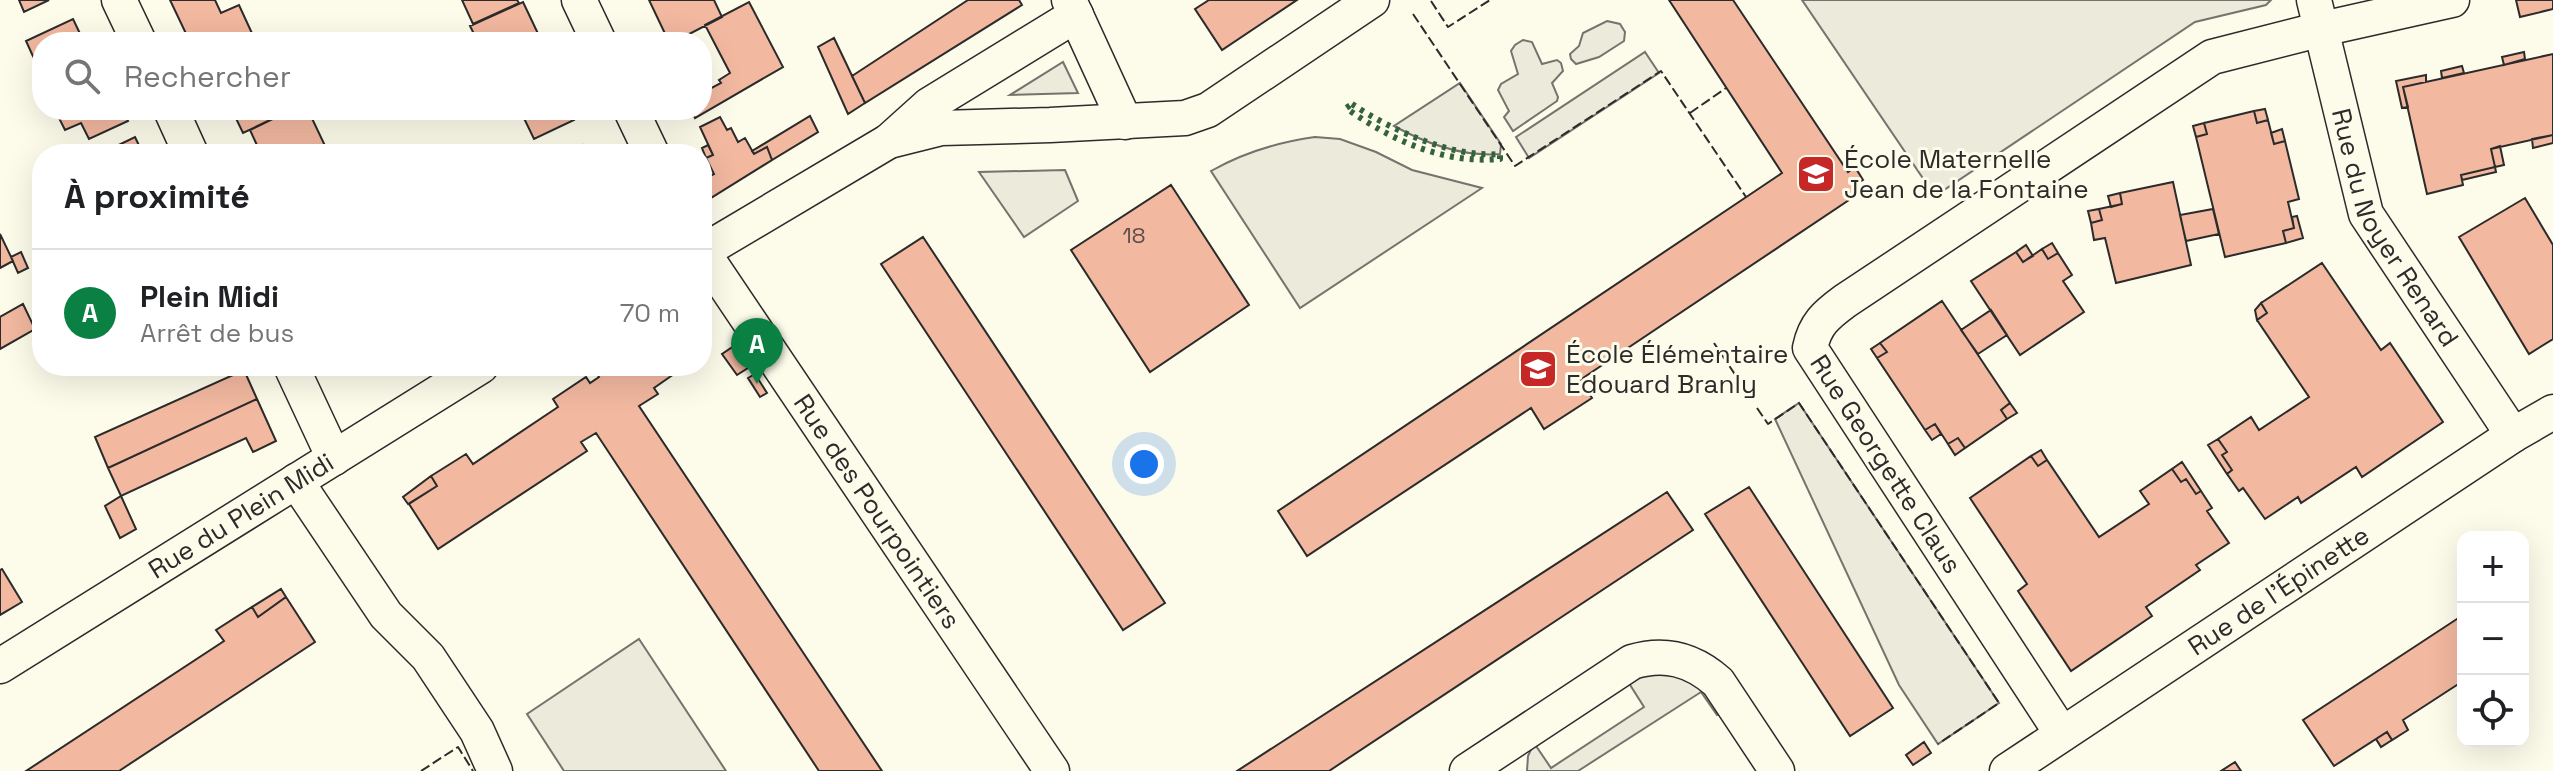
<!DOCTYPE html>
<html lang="fr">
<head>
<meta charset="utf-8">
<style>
  :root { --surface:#fff; --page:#f6f6f6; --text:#202124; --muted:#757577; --line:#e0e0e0; --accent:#0b8043 }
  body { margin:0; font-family:"Space Grotesk",sans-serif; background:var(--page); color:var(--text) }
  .controls { position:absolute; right:24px; bottom:24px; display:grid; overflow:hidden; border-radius:16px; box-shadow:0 8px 32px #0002 }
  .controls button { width:72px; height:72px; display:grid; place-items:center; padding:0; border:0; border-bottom:2px solid var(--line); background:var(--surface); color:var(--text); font:40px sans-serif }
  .you { position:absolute; left:1144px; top:464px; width:28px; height:28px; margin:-20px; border:6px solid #fff; border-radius:50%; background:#1a73e8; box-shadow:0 0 0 12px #1a73e833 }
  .badge { display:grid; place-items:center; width:52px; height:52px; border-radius:50%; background:var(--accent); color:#fff; font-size:26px; font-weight:700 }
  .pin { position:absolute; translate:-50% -66px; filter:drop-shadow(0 2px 4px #0008) }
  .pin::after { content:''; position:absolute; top:42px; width:28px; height:24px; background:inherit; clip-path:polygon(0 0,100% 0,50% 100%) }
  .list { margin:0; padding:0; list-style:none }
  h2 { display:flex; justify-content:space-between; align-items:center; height:104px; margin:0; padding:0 32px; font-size:34px }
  h2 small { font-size:26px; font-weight:400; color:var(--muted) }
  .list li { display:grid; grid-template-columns:52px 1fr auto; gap:24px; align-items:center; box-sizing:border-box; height:128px; padding:0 32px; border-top:2px solid var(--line) }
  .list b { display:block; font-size:30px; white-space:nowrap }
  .list p { margin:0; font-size:26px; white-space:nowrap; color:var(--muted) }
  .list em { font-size:26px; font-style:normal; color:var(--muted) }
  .icon { flex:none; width:44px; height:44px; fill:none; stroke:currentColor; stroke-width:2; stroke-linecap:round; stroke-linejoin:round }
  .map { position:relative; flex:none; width:2553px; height:771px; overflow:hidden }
  .search { position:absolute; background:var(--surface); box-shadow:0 8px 32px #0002; left:32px; top:32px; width:680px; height:88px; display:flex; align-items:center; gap:20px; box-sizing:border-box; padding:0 28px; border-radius:32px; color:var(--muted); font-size:30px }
  .panel { position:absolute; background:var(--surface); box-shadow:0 8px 32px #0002; left:32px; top:144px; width:680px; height:232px; border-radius:32px }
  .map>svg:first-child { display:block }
  .green { fill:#ecebdb; stroke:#74746e; stroke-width:2 }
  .building { fill:#f2b8a0; stroke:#2b2b2b; stroke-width:2 }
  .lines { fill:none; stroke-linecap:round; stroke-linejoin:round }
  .street-casing { stroke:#2b2b2b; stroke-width:37 }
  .street { stroke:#fdfbea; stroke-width:34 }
  .hedge { stroke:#34623c; stroke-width:6; stroke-dasharray:4 6; stroke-linecap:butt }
  .fence { stroke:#2b2b2b; stroke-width:2; stroke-dasharray:10 4; stroke-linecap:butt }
  .labels { text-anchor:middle; stroke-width:6; stroke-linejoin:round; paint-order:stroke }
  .number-label { font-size:22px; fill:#5d4e48 }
  .poi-label { font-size:26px; fill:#2b2b2b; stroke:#fdfbea; text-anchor:start }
  .street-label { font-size:26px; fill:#2b2b2b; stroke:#fdfbea }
</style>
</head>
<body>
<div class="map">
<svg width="2553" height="771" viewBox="0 0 2553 771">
  <rect width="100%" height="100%" fill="#fdfbea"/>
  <path class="green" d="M1802,0H2271L2266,5L2195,22L1935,196Z
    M1607,21L1620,24L1625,32L1624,41L1599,57L1576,64L1571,59L1570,54L1579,46L1583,33Z
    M1523,40L1532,42L1542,64L1557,60L1561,63L1563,71L1552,83L1558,97L1557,101L1513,131L1504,117L1509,111L1498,90L1501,84L1518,74L1511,51L1515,45Z
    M1645,52L1659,73L1529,158L1516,137Z
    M1063,62L1078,93L1010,95Z
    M1460,83L1501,144L1500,154C1463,157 1425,143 1394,126Z
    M1315,137L1340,139L1376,152L1412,170L1482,188L1300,308L1211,171C1243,153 1279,142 1315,137Z
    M1065,170L1078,201L1024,237L979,172Z
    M1799,403L1999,703L1938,744L1899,685L1775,419Z
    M639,639L726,771H564L527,714Z
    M1654,673L1690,677L1727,710L1717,715L1701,692L1578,771H1527L1528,756L1534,743L1551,768L1644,707L1627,680Z"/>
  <path class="building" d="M19,0H49L24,12Z
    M170,0H215L221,13L239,5L256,42H190Z
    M462,0H517L519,3L473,24Z
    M649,0H714L722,17L674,42H669Z
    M968,0H1019L1022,5L865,103L852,76Z
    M1209,0H1297L1222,50L1195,9Z
    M1669,0H1733L1848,172L1855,167L1863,180L1856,184L1861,192L1580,380L1592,398L1544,429L1531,408L1307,556L1278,511L1782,173Z
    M2516,0H2553V9L2520,17Z
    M523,2L542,42H478L470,26Z
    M749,2L783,67L695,118L691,110H702V93L721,83L719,80L730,73L705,25Z
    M73,19L84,42H42V76L26,41Z
    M834,38L865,103L848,114L818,47Z
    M2524,52L2525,59L2504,65L2502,57Z
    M2553,54V135L2491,149L2495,167L2461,175L2463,185L2427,194L2403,87Z
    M2462,66L2464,73L2442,78L2441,71Z
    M2426,75V82L2403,87L2408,107L2402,108L2396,81Z
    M2265,109L2268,120L2257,123L2254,111Z
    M55,110H123L128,121L89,139L81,123L65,130Z
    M232,110H291L243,133Z
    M291,110H308L328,152L261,154L250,130Z
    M520,110H570L574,120L534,139Z
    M2254,111L2257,123L2268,120L2274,144L2285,141L2299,199L2288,202L2294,228L2283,231L2286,243L2225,257L2196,137L2207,134L2204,123Z
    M810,116L818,132L772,160L767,147L754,154L752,151Z
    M720,117L727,130L731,128L738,142L745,138L754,154L767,147L772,160L706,201L702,194V180L714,174L706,158L713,155L700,127Z
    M2204,123L2207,134L2196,137L2193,126Z
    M2282,129L2285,141L2274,144L2271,133Z
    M2553,135V143L2533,148L2532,139Z
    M135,137L143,154H100Z
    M583,145L588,154H567Z
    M708,145L713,155L706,158L702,148Z
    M2500,146L2504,165L2495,167L2491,149Z
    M2495,167L2496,172L2462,180L2461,175Z
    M2173,182L2191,265L2116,283L2105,238L2094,240L2091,223L2102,220L2099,209L2122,204L2120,193Z
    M1171,185L1249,305L1150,372L1071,250Z
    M2120,193L2122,204L2111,207L2108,196Z
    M2525,198L2553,245V339L2529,354L2459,237Z
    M2099,209L2102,220L2091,223L2088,211Z
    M2213,209L2219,234L2186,241L2180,215Z
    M2297,216L2303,238L2286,243L2283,231L2294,228L2292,217Z
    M0,234L13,261L0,268Z
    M923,237L1165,603L1123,630L881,264Z
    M2052,243L2058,253L2048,259L2042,249Z
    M2026,245L2033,256L2023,262L2016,252Z
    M2042,249L2048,259L2058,253L2072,275L2063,281L2084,312L2020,355L1971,281L2016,252L2023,262Z
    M21,252L28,268L18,273L11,257Z
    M2322,263L2381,350L2390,343L2443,422L2362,477L2356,467L2301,503L2298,497L2265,519L2243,488L2239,491L2227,474L2232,470L2222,455L2227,452L2218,439L2251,417L2259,430L2309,397L2257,320L2267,313L2261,303Z
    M1942,301L2010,403L2001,410L2007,419L1965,448L1958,438L1948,444L1935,424L1925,430L1877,358L1887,352L1880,343Z
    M2261,303L2267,313L2257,320L2255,310Z
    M23,304L35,329L0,349V317Z
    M1991,310L2007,335L1978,354L1961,330Z
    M1880,343L1887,352L1877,358L1871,349Z
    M734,346L748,368L737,375L722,354Z
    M592,366H669L674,374L654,388L658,394L639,406L882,771H819L596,433L581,442L587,451L438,549L409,504L437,486L431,476L466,454L473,464L558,407L553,399L586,377L590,383L599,377Z
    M244,370L257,399L108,468L95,437Z
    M755,374L767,393L760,397L748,378Z
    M257,399L276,441L253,452L246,438L121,496L108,468Z
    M2010,403L2017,413L2007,419L2001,410Z
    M1935,424L1941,434L1932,440L1925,430Z
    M1958,438L1965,448L1955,455L1948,444Z
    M2218,439L2227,452L2222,455L2232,470L2227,474L2208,445Z
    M2041,450L2047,460L2038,466L2031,456Z
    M2031,456L2038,466L2047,460L2099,537L2149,504L2140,491L2172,469L2181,482L2186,479L2196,494L2201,491L2212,508L2207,511L2229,543L2196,565L2200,570L2146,607L2152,616L2071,671L2018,591L2027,584L1970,498Z
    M2182,462L2201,491L2196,494L2186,479L2181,482L2172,469Z
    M431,476L437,486L408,504L403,497Z
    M1749,487L1893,708L1850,736L1705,514Z
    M1667,492L1693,530L1329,771H1237Z
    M121,496L136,529L120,538L105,506Z
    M2,569L22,602L0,615V570Z
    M281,589L286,597L258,617L252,607Z
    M286,597L315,642L119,771H26L224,641L216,630L252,607L258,617Z
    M2463,615V681L2403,720L2408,730L2392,740L2387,732L2334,766L2303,720Z
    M2387,732L2392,740L2381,747L2376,739Z
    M1924,742L1931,753L1913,765L1906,755Z
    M2235,762L2241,771H2221Z"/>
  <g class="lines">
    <defs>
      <g id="street">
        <path d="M119,0L139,42"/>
        <path d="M579,0L599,42"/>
        <path d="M1069,0L1125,122"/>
        <path id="s1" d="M2314,0L2366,214L2513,435"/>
        <path d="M171,110L191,154"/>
        <path d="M631,110L652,154"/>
        <path d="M889,141L941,128L1050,125L1185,118L1208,110L1372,0"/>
        <path id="s2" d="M702,251L1052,771"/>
        <path d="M702,252L889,141L929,105L1076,15"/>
        <path d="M291,366L334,458"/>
        <path d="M296,481L386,615L428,657L477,731L495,771"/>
        <path id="s3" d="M0,666L481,366"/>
        <path d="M2062,734L1810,348C1815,324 1826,315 1845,301L2212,57L2322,29L2452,0"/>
        <path d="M1467,771L1632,662C1665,652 1692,659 1718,682L1777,771"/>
        <path id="s4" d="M2007,771L2513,435L2553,412"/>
      </g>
    </defs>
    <use href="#street" class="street-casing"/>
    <use href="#street" class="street"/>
    <path class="hedge" d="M1352,104C1391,130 1452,158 1500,154V159C1444,164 1392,141 1346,108Z"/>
    <path class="fence" d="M1431,1L1448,27L1490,0
      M1413,14L1515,166L1661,71L1746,197
      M1690,113L1726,88
      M1714,343L1748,394
      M1757,408L1768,424L1799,403L1999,703L1938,744
      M421,771L458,747L473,771"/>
  </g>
  <defs>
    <symbol id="school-square" viewBox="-11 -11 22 22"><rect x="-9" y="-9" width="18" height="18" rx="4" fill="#c62828" stroke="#fdfbea"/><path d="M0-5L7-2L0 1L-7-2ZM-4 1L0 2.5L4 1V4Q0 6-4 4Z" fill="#fff"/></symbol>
  </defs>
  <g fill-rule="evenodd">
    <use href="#school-square" x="1794" y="152" width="44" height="44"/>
    <use href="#school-square" x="1516" y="347" width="44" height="44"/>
  </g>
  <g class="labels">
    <g class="number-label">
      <text x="1134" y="243">18</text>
    </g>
    <g class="poi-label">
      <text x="1844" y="168">École Maternelle<tspan x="1844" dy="30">Jean de la Fontaine</tspan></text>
      <text x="1566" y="363">École Élémentaire<tspan x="1566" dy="30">Edouard Branly</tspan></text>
    </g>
    <g class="street-label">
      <text dy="9" stroke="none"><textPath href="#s1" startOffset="244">Rue du Noyer Renard</textPath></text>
      <text transform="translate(1886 464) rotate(57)" y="9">Rue Georgette Claus</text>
      <text dy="9" stroke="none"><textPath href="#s2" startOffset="314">Rue des Pourpointiers</textPath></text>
      <text dy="9" stroke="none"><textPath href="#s3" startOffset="284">Rue du Plein Midi</textPath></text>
      <text dy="9" stroke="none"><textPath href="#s4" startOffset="326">Rue de l'Épinette</textPath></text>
    </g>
  </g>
</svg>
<div class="controls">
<button>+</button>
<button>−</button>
<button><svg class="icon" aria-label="locate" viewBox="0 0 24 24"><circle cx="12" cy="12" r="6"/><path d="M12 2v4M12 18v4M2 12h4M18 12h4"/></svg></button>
</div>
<div class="you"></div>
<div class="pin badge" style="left:757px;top:384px">A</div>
<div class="search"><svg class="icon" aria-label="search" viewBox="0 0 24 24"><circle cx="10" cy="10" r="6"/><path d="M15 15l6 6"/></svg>Rechercher</div>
<section class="panel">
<h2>À proximité<small></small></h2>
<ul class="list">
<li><span class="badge">A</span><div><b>Plein Midi</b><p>Arrêt de bus</p></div><em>70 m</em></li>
</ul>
</section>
</div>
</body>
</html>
